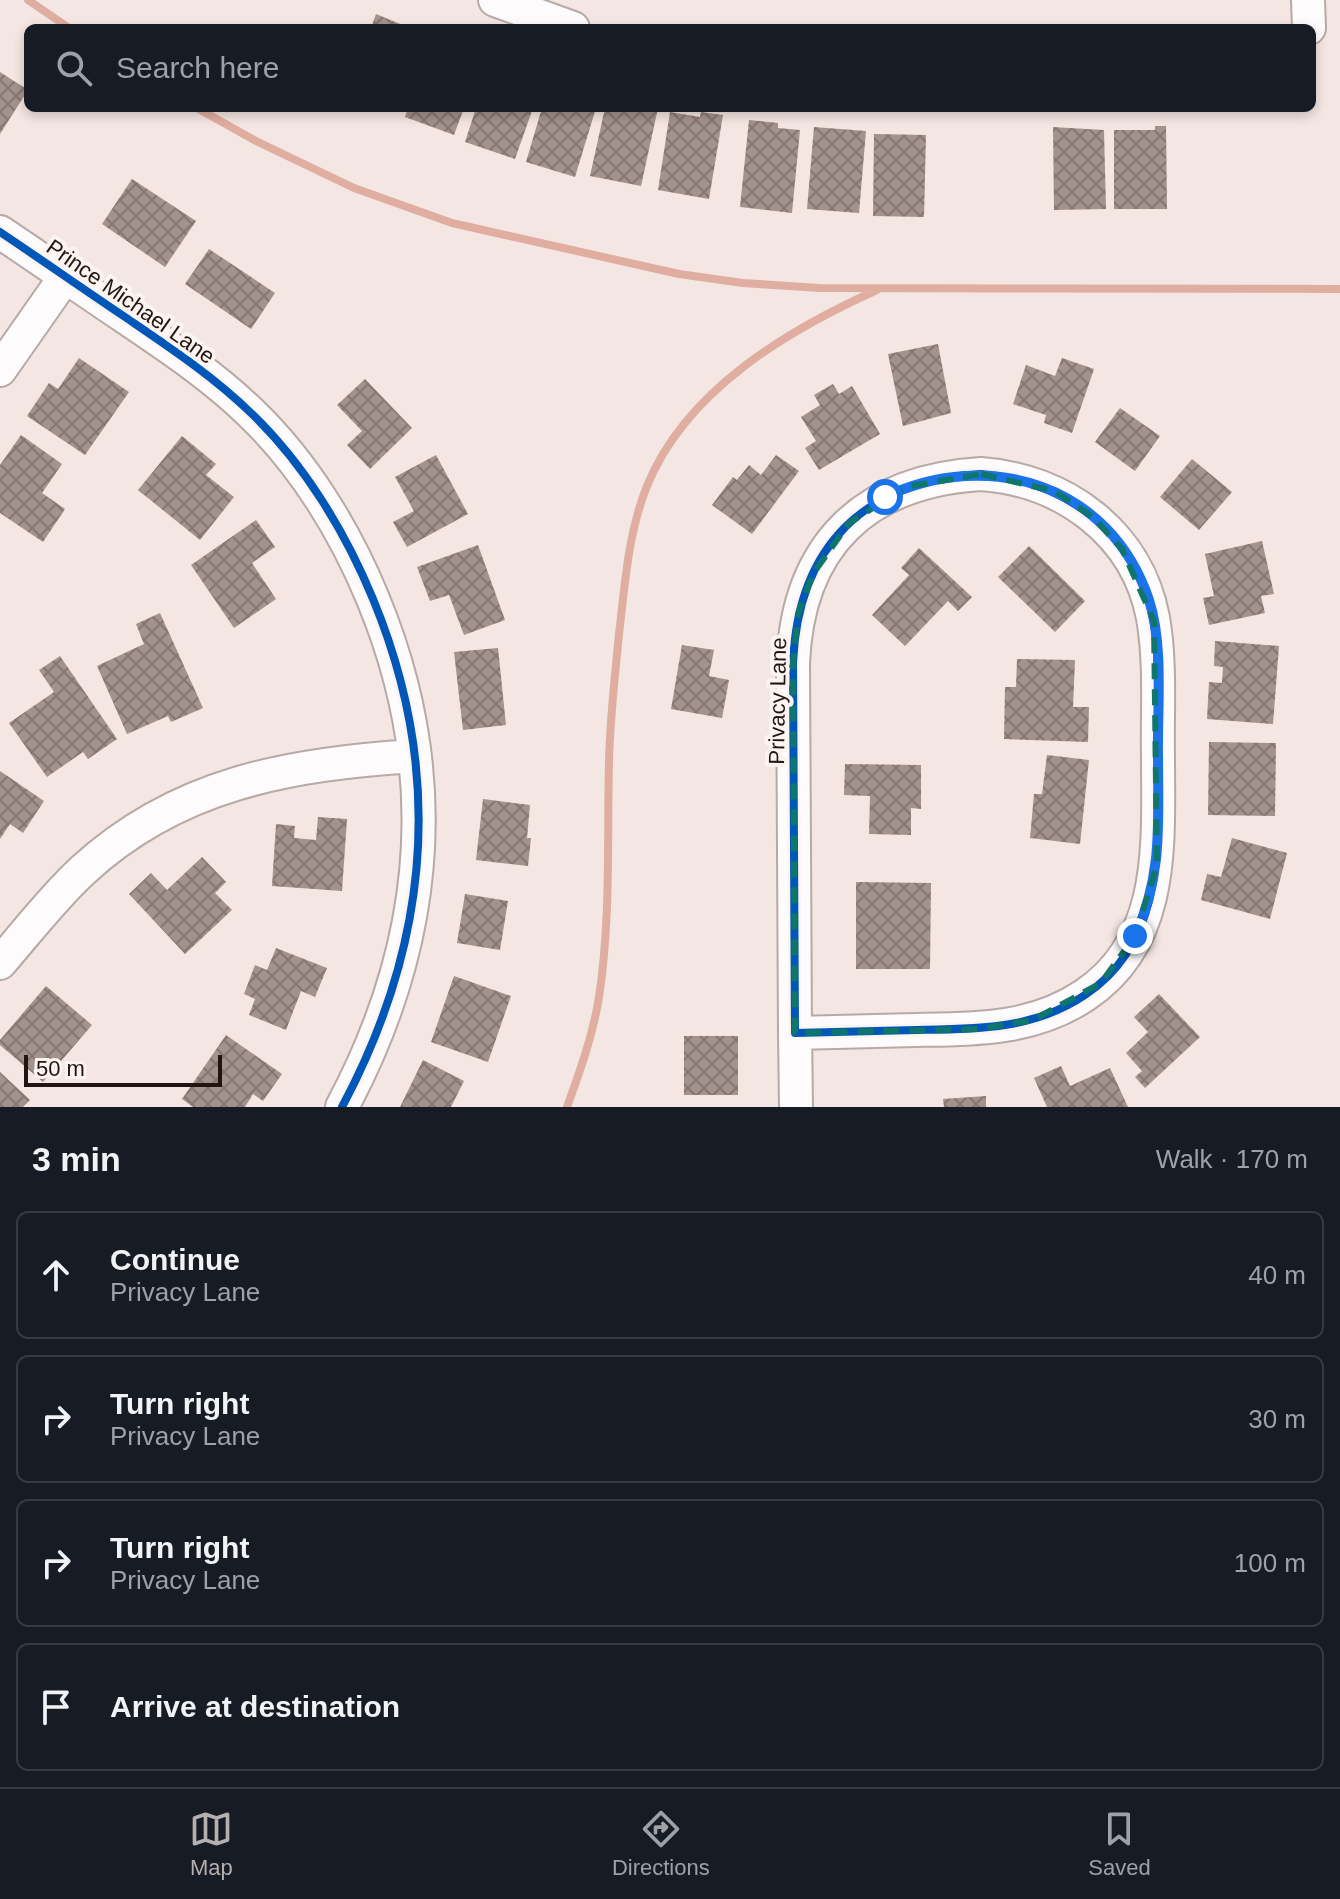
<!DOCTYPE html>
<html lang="en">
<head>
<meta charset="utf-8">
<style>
  :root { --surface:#171b24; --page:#20242c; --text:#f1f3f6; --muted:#9ea1a6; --line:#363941; --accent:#b5b0b0 }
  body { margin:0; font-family:Helvetica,sans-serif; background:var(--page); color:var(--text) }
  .scale { position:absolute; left:24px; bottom:20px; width:198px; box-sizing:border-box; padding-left:8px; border:4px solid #221511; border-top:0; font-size:22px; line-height:28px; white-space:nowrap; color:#221511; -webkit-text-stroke:6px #fcf4f1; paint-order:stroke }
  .stop { position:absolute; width:24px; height:24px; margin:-18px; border:6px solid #1a73e8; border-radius:50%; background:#fff }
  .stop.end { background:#1a73e8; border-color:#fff; box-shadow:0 2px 8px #0008 }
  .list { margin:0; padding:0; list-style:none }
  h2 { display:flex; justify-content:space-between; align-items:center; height:104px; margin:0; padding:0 32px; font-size:34px }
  h2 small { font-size:26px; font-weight:400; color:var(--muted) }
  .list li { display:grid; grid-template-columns:52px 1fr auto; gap:24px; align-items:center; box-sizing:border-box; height:128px; margin:0 16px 16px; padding:0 16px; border:2px solid var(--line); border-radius:12px }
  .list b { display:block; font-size:30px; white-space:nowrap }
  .list p { margin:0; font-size:26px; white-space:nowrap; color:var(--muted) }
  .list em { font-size:26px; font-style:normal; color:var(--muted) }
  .icon { flex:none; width:44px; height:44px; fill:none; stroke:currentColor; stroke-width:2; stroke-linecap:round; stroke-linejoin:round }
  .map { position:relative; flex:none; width:1340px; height:1107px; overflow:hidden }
  .search { position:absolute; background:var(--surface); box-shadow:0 4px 12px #0003; left:24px; right:24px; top:24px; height:88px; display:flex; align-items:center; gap:20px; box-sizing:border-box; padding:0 28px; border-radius:12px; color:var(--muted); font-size:30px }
  .sheet { height:680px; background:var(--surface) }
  nav { display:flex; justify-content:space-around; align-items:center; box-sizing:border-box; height:112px; border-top:2px solid var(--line); background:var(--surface); font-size:22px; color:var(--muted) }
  nav a { display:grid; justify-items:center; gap:4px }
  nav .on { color:var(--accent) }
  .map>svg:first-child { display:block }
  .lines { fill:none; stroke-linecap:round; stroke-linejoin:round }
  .stream { stroke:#e0aea0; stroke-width:8 }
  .building { fill:url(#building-cross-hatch) }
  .minor-casing { stroke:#b7aaa6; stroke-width:36 }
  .minor { stroke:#fdfbfb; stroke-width:32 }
  .cycleway-casing { stroke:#fcf4f1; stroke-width:13 }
  .cycleway { stroke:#0057b8; stroke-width:8 }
  .route { stroke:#1a73e8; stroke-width:10 }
  .marked { fill:none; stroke:#0f766e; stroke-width:6; stroke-dasharray:16 10; stroke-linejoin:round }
  .labels { text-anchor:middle; stroke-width:8; stroke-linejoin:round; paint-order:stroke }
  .street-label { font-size:22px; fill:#221511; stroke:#fcf4f1 }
</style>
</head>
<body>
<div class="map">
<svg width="1340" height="1107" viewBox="0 0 1340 1107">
  <defs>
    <pattern id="building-cross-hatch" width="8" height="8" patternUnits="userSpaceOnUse" patternTransform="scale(2)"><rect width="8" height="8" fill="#a4928d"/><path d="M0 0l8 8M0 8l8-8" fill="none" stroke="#857672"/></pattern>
  </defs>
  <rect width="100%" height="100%" fill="#f4e6e2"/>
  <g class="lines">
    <path class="stream" d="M28,0L69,28
      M197,108L256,141L354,188L452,223L679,274L743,283L819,288L1340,289
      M567,1107C580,1071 593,1035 599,997C611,918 607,840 609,761C610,718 615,676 619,634C625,584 628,533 647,486C686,390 788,330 877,290"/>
  </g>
  <path class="building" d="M376,14L410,28H371Z
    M0,72L28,90L0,134Z
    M408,108H464L454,135L405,117Z
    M476,108H533L515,159L465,142Z
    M542,108H596L575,177L526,162Z
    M605,108H658L641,186L590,176Z
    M670,112L700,117L701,112L723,115L709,199L658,190Z
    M749,120L778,123V128L800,130L792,213L740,207Z
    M1155,126H1166L1167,209H1114V130H1155Z
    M814,127L866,131L859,213L807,209Z
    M1053,127L1104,130L1106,209L1054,210Z
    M874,134L926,135L924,217L873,216Z
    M132,179L196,221L165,267L102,224Z
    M209,249L275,293L251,329L185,284Z
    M938,344L951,413L903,426L888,354Z
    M79,358L129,392L85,455L27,416L49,383L58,389Z
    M1062,358L1094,369L1072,433L1044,423L1046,415L1013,404L1026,365L1055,376Z
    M365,379L412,428L370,469L347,445L362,431L337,405Z
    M833,384L839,394L852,386L880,434L819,470L805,448L816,441L801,417L820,405L814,395Z
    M1120,408L1160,436L1135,471L1095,442Z
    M21,435L62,464L42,493L65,509L43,542L0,513V465Z
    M182,436L216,464L206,475L234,497L200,540L138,490Z
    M436,455L468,514L407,547L393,522L414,511L395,477Z
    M776,455L799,471L752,534L712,505L733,477L737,480L749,465L761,475Z
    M1192,459L1232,492L1199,530L1160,497Z
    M256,520L275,547L252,563L276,599L234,628L191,565Z
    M1262,541L1274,594L1261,596L1265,613L1209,625L1203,598L1214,596L1205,554Z
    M478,545L505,620L464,635L449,595L430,601L417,567Z
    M1029,546L1085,601L1055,632L998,577Z
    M919,548L972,597L958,611L948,601L905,646L872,615L909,575L901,568Z
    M160,613L203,708L171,722L168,716L127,734L97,666L144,644L136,624Z
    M1215,641L1279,646L1273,724L1207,719L1209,682L1222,683L1223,667L1214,666Z
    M682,645L714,650L709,676L729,680L722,718L671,709Z
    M498,648L506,725L463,730L454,652Z
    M60,656L117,739L88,759L83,752L47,777L9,723L54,692L39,670Z
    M1017,659L1075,660L1073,707H1089L1088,742L1004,739L1005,687H1016Z
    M1209,742L1276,743L1275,816L1208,815Z
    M1047,755L1089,760L1080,844L1030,838L1034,794H1042Z
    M845,764L921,765V809L911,808V835L869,834L870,796L844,795Z
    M0,771L44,801L23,833L10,824L0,839Z
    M483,799L530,805L527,838H531L528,866L476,860Z
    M318,817L347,819L342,891L272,886L276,824L295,826L294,838L316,840Z
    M1232,838L1287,853L1270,919L1201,900L1207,874L1221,877Z
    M202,857L226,882L215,893L232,910L185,954L129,894L151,873L167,890Z
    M856,882L931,883L930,969H856Z
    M465,894L508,901L500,950L457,943Z
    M276,948L327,968L315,997L301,991L286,1030L249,1015L255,999L244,994L255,965L267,970Z
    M454,976L511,996L488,1062L431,1042Z
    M46,986L92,1025L43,1082L0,1045V1040Z
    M1159,994L1200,1037L1145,1088L1135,1077L1142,1071L1126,1053L1148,1032L1134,1017Z
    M226,1035L282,1074L263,1101L253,1094L245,1107H193L182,1099Z
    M684,1036H738V1095H684Z
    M423,1060L464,1081L451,1107H400Z
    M1061,1066L1070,1086L1110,1068L1128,1107H1047L1034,1078Z
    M0,1072L30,1100L23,1107H0Z
    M986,1096V1107H944L943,1099Z"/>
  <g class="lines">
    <defs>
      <path id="minor" d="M495,0L573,28
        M1308,0L1309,28
        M0,232C42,260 83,289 125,317C169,347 213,376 251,413C304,464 345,531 373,599C445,773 430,942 342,1107
        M0,370L65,277
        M981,474C1064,480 1137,533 1153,618C1161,663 1157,712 1158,758C1158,843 1166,941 1085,995C1033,1030 976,1029 916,1030C875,1031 835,1032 795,1033L793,663C798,545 865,481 981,474Z
        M0,963C27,932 52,899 82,871C177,783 290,764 415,756
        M795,1033L796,1107"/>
    </defs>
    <use href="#minor" class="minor-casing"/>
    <use href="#minor" class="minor"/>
    <defs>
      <path id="cycleway" d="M0,232C42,260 83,289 125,317C169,347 213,376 251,413C304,464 345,531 373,599C445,773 430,942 342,1107
        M981,474C1064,480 1137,533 1153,618C1161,663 1157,712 1158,758C1158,843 1166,941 1085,995C1033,1030 976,1029 916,1030C875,1031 835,1032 795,1033L793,663C798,545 865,481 981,474Z"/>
    </defs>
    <use href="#cycleway" class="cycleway-casing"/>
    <use href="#cycleway" class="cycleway"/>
  </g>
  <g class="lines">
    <path class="route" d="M885,497C989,448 1110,484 1149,600C1164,646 1157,709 1158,757C1158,822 1163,875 1135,936"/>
  </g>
  <path class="marked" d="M981,474L1054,491L1093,517L1122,549L1154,621L1157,865L1135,936L1101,983L1033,1020L979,1029L795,1033L793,663L798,614L813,574L849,523L906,487Z"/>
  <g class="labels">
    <g class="street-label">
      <text transform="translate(131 301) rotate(35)" y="8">Prince Michael Lane</text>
      <text transform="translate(777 701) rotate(-89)" y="8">Privacy Lane</text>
    </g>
  </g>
</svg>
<div class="scale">50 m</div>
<div class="stop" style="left:885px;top:497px"></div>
<div class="stop end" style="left:1135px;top:936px"></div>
<div class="search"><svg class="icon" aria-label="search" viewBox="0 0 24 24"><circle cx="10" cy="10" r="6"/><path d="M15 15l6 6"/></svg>Search here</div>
</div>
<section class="sheet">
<h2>3 min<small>Walk · 170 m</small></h2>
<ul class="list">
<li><svg class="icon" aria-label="ahead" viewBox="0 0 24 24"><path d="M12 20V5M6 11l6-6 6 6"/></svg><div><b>Continue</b><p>Privacy Lane</p></div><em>40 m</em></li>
<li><svg class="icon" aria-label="right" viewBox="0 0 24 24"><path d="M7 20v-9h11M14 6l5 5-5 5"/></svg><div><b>Turn right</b><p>Privacy Lane</p></div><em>30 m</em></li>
<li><svg class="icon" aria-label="right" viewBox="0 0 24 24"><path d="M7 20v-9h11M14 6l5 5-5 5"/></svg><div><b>Turn right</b><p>Privacy Lane</p></div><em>100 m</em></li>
<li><svg class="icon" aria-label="arrive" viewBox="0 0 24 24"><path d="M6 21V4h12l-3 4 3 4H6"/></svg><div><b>Arrive at destination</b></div></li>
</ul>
</section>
<nav>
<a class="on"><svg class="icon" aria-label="map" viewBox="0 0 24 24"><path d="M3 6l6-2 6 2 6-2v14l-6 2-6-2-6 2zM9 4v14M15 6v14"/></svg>Map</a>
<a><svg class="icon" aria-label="directions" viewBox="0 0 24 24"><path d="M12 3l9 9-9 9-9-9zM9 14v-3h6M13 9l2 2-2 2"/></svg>Directions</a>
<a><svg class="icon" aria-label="saved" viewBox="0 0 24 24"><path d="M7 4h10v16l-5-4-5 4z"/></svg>Saved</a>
</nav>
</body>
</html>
